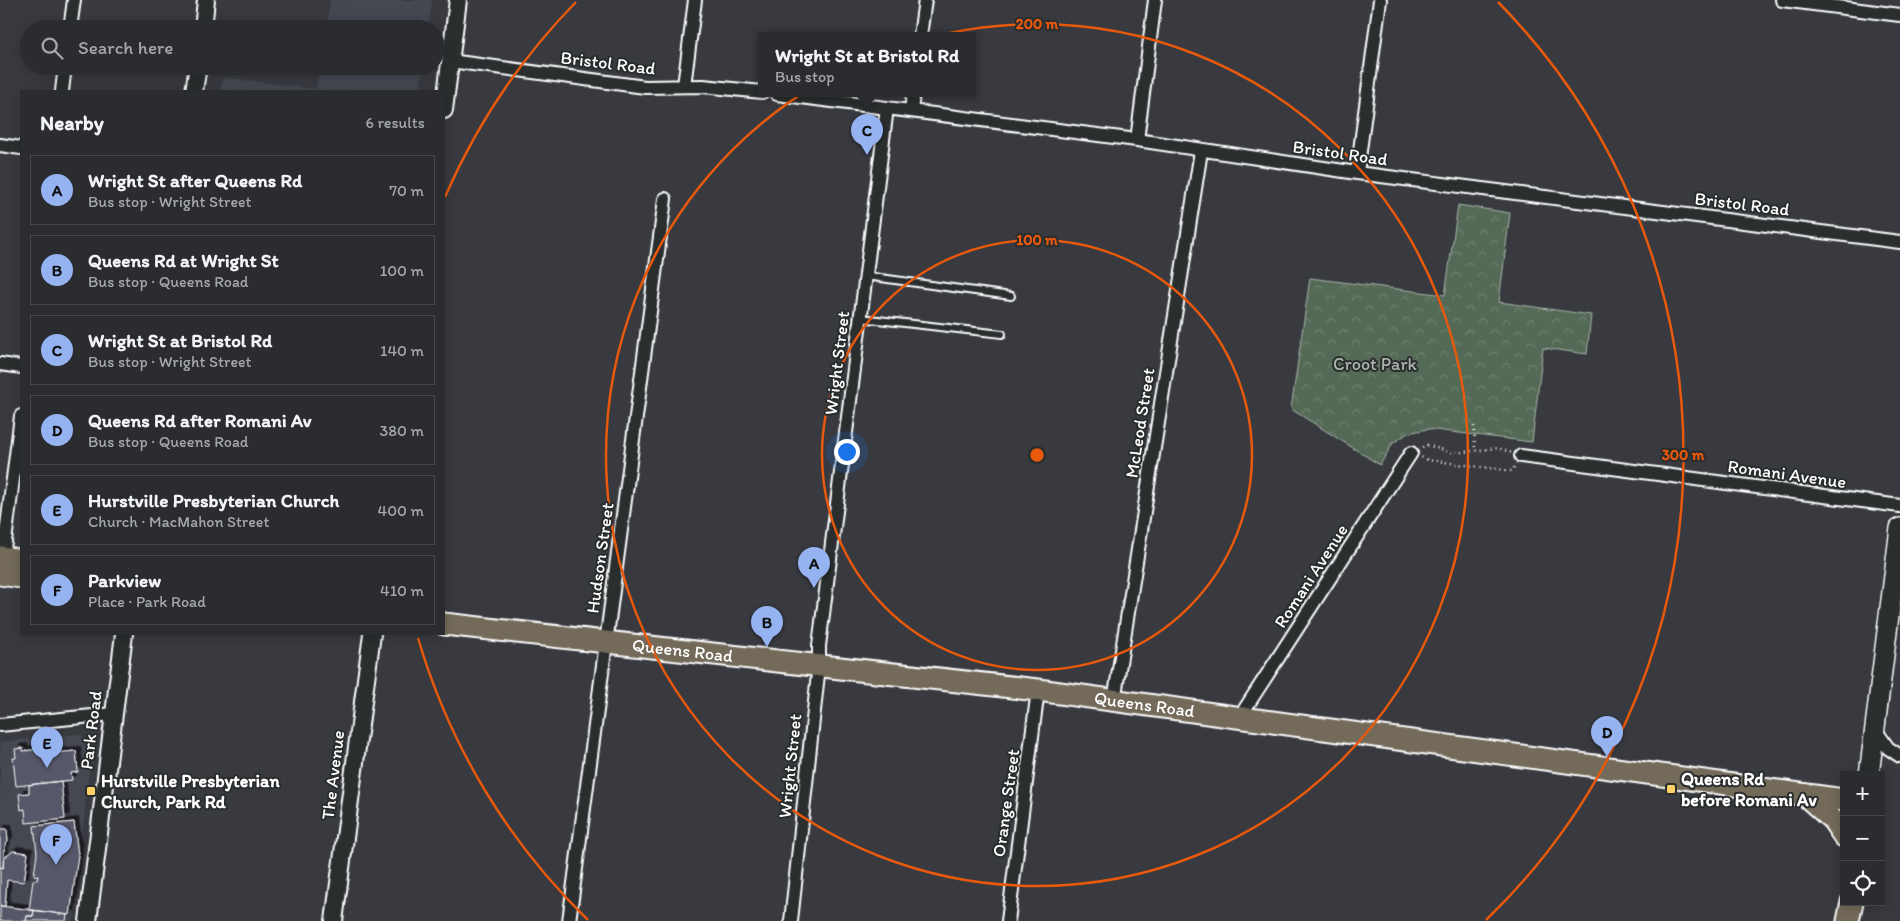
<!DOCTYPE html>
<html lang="en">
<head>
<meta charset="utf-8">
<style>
  :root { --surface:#2a2c30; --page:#323438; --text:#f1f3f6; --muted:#a5a7ab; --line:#46484c; --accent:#95b2f1 }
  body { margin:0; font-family:Itim,sans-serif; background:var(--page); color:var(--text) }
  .controls { position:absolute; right:15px; bottom:15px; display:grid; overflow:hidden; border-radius:0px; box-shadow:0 2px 12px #0003 }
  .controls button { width:45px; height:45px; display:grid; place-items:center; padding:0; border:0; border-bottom:1px solid var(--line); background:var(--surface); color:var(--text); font:25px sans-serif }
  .you { position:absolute; left:846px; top:451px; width:18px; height:18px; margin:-12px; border:4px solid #fff; border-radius:50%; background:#1a73e8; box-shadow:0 0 0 8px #1a73e833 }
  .badge { display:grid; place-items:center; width:32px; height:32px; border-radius:50%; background:var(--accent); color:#111; font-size:16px; font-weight:700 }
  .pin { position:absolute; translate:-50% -41px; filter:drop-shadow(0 1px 2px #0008) }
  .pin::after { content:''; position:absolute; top:26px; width:18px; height:15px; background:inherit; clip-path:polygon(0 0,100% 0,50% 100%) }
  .popup { position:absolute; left:758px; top:32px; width:218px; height:65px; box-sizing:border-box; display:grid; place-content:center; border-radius:0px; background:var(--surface); filter:drop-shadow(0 1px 4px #0005); font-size:16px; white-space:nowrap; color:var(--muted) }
  .popup b { font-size:19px; color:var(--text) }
  .popup::after { content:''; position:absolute; left:50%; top:100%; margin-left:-10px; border:10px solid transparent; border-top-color:var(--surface) }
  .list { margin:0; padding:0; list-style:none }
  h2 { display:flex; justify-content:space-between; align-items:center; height:65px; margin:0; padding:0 20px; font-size:21px }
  h2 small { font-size:16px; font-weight:400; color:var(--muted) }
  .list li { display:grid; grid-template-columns:32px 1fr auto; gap:15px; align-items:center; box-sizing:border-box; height:70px; margin:0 10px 10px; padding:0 10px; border:1px solid var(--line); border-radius:0px }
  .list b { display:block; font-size:19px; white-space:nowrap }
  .list p { margin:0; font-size:16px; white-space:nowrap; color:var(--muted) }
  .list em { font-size:16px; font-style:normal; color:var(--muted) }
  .icon { flex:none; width:28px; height:28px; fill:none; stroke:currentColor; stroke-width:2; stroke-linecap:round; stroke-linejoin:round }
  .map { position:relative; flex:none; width:1900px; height:921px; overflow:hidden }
  .search { position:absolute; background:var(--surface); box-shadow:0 2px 12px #0003; left:20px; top:20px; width:425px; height:55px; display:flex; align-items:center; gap:12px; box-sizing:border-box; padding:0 18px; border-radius:28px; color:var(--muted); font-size:19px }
  .panel { position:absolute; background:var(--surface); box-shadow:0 2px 12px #0003; left:20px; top:90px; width:425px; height:545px; border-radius:0px }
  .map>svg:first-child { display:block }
  .built { fill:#454751 }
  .forest { fill:url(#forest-crowns); stroke:#aab5ab }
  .building { fill:#57596b; stroke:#fff; filter:url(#shadow) }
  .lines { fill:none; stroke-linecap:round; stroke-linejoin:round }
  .service-casing { stroke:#fff; stroke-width:10 }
  .minor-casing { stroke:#fff; stroke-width:16 }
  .tertiary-casing { stroke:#fff; stroke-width:20 }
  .secondary-casing { stroke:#fff; stroke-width:22 }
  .primary-casing { stroke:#fff; stroke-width:25 }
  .path { stroke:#fff; stroke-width:2.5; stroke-dasharray:1 4; stroke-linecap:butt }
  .service { stroke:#2a2d2e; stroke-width:6 }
  .minor { stroke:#2a2d2e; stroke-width:12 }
  .tertiary { stroke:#2a2d2e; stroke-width:16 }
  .secondary { stroke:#2a2d2e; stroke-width:19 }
  .primary { stroke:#736b5a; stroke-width:21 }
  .ring { fill:none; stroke:#e8590c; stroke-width:2.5 }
  .poi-dot { fill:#ffd166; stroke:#2a2d2e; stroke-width:2 }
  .labels { text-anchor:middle; stroke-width:4; stroke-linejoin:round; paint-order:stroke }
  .street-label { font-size:18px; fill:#fff; stroke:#2a2d2e }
  .park-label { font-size:18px; fill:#aab5ab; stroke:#2a2d2e }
  .poi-label { font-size:18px; font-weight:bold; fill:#fff; stroke:#2a2d2e; text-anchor:start }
  .centre { fill:#e8590c; stroke:#2a2d2e; stroke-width:2.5 }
  .ring-label { font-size:15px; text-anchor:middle; font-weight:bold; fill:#e8590c; stroke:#2a2d2e; stroke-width:4; stroke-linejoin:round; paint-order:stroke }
</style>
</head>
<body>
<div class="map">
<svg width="1900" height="921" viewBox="0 0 1900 921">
  <defs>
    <pattern id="forest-crowns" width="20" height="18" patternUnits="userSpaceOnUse" patternTransform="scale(1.25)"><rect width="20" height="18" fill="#556b57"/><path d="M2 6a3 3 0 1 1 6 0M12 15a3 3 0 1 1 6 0" fill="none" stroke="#6e8170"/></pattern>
    <filter id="shadow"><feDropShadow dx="4.5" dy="-4.5" stdDeviation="0" flood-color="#0009"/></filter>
  </defs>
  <rect width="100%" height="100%" fill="#383a40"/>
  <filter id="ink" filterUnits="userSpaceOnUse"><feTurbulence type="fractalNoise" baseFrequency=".02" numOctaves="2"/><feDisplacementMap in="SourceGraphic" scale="10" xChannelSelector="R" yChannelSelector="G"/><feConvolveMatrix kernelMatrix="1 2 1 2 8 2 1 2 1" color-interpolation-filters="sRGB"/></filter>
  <g filter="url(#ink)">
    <path class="built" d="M330,0H432L428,29H326Z
      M320,66H423L420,91H220L223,77L316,89Z
      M79,734L92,743L73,921H0V742Z"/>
    <path class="forest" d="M1458,205L1510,213L1499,302L1591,315L1587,354L1543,348L1532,442L1427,429L1408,433L1393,443L1380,465L1291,409L1310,278L1445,295Z"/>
    <path class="building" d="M23,748V751L40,749V754L76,751L78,772L71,773L72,780L16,786L13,758H16L15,749Z
      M61,781L65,819L26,823L25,809L21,810L19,794L29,793V785Z
      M74,822L78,855L70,915L29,910L33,880H37L38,876L34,875L37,854L34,826Z
      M0,829H7L8,842L6,844L5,850H4L3,868L0,867Z
      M13,851L28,853L24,882L7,880L5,906H0V867L3,868L4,858Z
      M0,906L34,910L33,916H27L26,921H0Z
      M34,910L67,915L66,921H26L27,916H33Z"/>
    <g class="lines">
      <defs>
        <path id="service" d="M866,276L1011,296
          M860,318L1002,334"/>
        <path id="minor" d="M1782,0L1900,15
          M70,29L74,0
          M920,36L925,0
          M450,61L645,87L703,86L762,92
          M684,86L695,0
          M62,91L65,66
          M777,94L1137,140L1357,173L1900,242
          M911,111L913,94
          M1137,140L1155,0
          M0,145L21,148
          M1357,173L1380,0
          M0,364L21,367
          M1521,456L1900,506
          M3,557L21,416
          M1114,701L1201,151
          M1239,718L1411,453
          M0,725L113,714
          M1874,728L1888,748L1900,756
          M569,921L665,199
          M791,921L819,665V646L887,108
          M1008,921L1038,690"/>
        <path id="tertiary" d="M203,29L206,0
          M194,91L198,66
          M444,110L458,0
          M88,921L124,634
          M334,921L372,634"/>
        <path id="secondary" d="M1869,775L1900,528"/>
        <g id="primary">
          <path d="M0,557L21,560"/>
          <path d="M0,574L21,577"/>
          <path id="s1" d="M444,624L1038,690L1844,800"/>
          <path d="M1805,795L1833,820L1844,836"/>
          <path d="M1848,921L1852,902"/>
        </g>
      </defs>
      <use href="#service" class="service-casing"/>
      <use href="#minor" class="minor-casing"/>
      <use href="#tertiary" class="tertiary-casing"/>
      <use href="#secondary" class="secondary-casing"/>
      <use href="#primary" class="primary-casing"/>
      <path class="path" d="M1474,426L1475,451
        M1427,445L1454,453L1498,448L1521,456L1512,471L1428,460L1411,453Z"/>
      <use href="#service" class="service"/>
      <use href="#minor" class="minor"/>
      <use href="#tertiary" class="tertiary"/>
      <use href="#secondary" class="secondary"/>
      <use href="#primary" class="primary"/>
    </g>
  </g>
  <g class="ring">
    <circle cx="1037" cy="455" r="215"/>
    <circle cx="1037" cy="455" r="431"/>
    <path d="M588 920A646 646 0 0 1 418 638M445 197A646 646 0 0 1 576 2M1498 2A646 646 0 0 1 1486 920"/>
  </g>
  <g class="poi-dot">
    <rect x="1666" y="784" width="10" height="10" rx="2.5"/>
    <rect x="86" y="786" width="10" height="10" rx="2.5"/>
  </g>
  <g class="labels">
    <g class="street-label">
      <text transform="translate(608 63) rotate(7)" y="6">Bristol Road</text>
      <text transform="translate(1340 153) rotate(8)" y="6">Bristol Road</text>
      <text transform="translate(1742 204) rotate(7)" y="6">Bristol Road</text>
      <text transform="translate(837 363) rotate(-83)" y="6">Wright Street</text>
      <text transform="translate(1140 423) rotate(-81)" y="6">McLeod Street</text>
      <text transform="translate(1787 474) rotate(8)" y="6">Romani Avenue</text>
      <text transform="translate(600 558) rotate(-82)" y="6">Hudson Street</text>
      <text transform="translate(1311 576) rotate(-57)" y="6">Romani Avenue</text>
      <text dy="6" stroke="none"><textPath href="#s1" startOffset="240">Queens Road</textPath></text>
      <text dy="6" stroke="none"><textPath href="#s1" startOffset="705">Queens Road</textPath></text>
      <text transform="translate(91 730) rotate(-83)" y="6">Park Road</text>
      <text transform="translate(790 766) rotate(-84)" y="6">Wright Street</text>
      <text transform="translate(333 775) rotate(-83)" y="6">The Avenue</text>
      <text transform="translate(1006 803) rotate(-82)" y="6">Orange Street</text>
    </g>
    <g class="park-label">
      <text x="1375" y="370">Croot Park</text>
    </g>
    <g class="poi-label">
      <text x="1681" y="785">Queens Rd<tspan x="1681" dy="21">before Romani Av</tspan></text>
      <text x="101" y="787">Hurstville Presbyterian<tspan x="101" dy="21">Church, Park Rd</tspan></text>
    </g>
  </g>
  <circle cx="1037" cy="455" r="8" class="centre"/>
  <g class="ring-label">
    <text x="1037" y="29">200 m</text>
    <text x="1037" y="245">100 m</text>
    <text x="1683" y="460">300 m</text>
  </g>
</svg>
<div class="controls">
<button>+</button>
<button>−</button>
<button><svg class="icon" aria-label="locate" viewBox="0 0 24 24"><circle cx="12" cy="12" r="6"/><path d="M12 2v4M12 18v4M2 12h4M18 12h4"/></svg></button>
</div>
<div class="you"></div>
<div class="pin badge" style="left:814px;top:588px">A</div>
<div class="pin badge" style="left:767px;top:647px">B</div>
<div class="pin badge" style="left:867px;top:155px">C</div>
<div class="popup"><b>Wright St at Bristol Rd</b>Bus stop</div>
<div class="pin badge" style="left:1607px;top:757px">D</div>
<div class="pin badge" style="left:47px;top:768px">E</div>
<div class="pin badge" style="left:56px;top:865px">F</div>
<div class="search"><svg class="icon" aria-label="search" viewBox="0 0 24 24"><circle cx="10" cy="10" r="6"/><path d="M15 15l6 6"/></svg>Search here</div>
<section class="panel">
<h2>Nearby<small>6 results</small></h2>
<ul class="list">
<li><span class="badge">A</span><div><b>Wright St after Queens Rd</b><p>Bus stop · Wright Street</p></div><em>70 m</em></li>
<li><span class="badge">B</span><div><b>Queens Rd at Wright St</b><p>Bus stop · Queens Road</p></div><em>100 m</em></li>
<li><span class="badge">C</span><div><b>Wright St at Bristol Rd</b><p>Bus stop · Wright Street</p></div><em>140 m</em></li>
<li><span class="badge">D</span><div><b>Queens Rd after Romani Av</b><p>Bus stop · Queens Road</p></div><em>380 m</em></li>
<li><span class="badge">E</span><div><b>Hurstville Presbyterian Church</b><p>Church · MacMahon Street</p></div><em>400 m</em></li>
<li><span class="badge">F</span><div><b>Parkview</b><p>Place · Park Road</p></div><em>410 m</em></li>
</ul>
</section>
</div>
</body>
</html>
